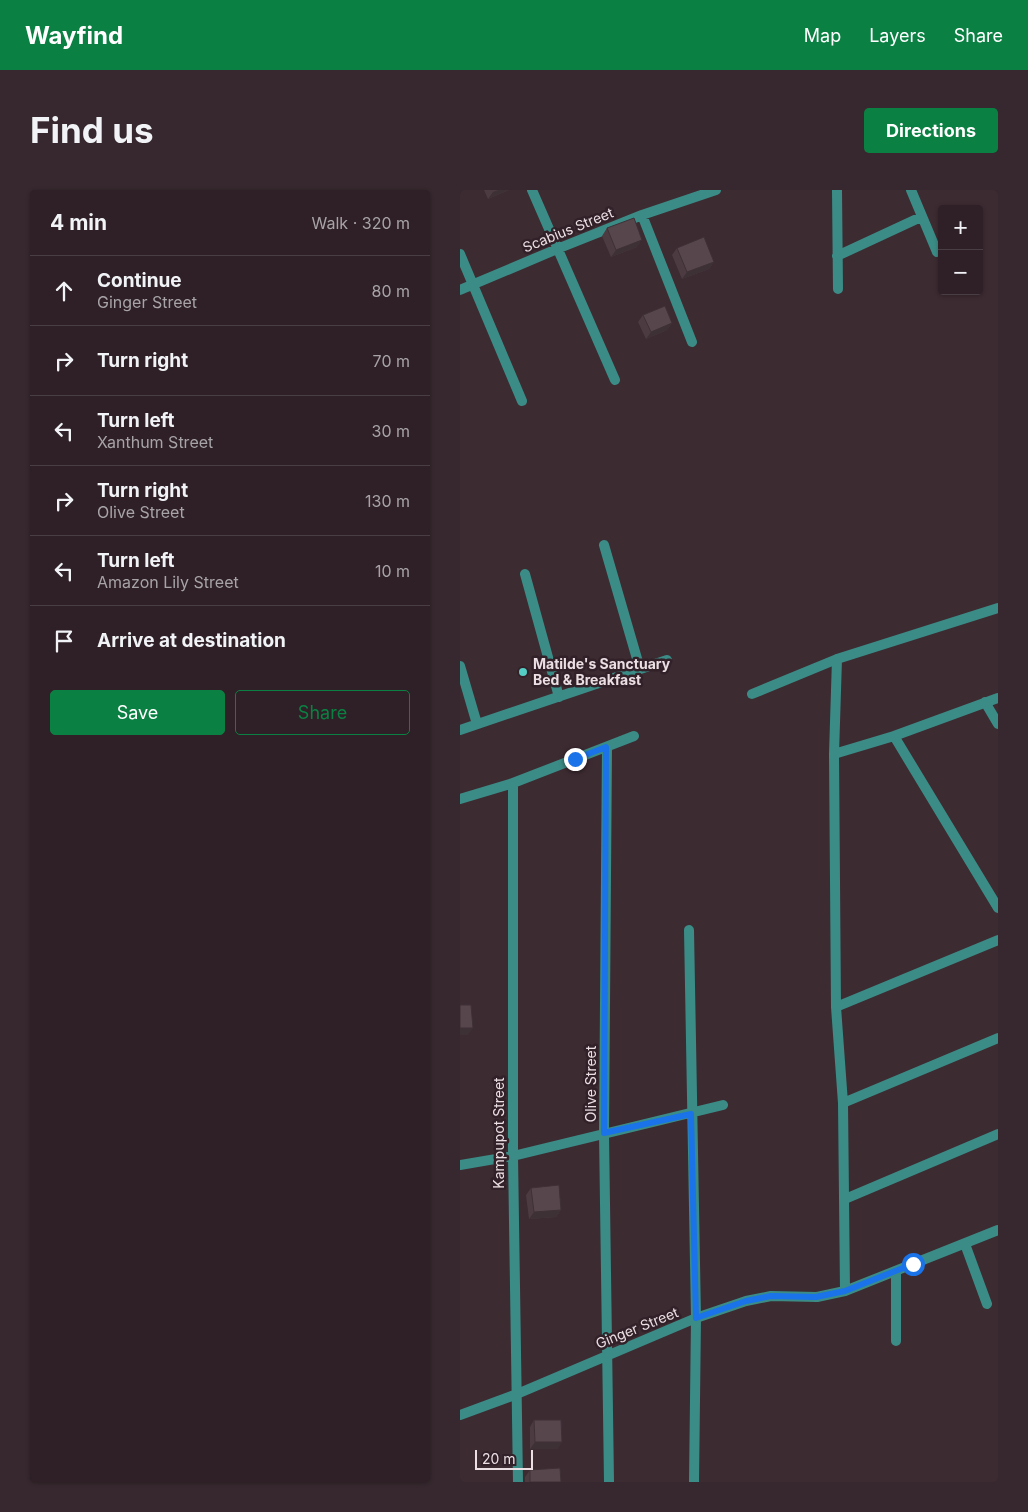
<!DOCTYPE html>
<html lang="en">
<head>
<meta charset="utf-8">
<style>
  :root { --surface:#2e2026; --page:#36282e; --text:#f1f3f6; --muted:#a7a3a7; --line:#493e43; --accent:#0b8043 }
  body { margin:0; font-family:Inter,sans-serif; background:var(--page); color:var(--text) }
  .controls { position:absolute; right:15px; top:15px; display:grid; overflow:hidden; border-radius:5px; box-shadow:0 1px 4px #0004 }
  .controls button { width:45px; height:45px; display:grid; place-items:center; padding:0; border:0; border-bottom:1px solid var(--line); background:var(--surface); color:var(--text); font:25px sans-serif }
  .scale { position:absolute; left:15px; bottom:12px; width:58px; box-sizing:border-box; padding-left:5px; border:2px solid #ebdfe4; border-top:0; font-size:14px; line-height:18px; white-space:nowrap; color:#ebdfe4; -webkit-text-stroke:4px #322128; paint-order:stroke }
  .stop { position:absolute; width:15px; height:15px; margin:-11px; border:4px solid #1a73e8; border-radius:50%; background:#fff }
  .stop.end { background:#1a73e8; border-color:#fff; box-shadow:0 1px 5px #0008 }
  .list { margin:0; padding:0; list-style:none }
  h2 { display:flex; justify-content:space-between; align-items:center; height:65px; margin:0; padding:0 20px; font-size:21px }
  h2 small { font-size:16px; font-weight:400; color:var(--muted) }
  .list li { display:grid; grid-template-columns:32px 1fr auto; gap:15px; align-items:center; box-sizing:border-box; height:70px; padding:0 20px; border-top:1px solid var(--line) }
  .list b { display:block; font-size:19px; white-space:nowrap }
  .list p { margin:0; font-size:16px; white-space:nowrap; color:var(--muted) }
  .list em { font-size:16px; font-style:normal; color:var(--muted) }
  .actions { display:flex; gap:10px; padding:15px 20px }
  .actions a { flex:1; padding:11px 0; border:1px solid var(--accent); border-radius:5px; text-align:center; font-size:18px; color:var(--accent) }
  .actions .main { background:var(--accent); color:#fff }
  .icon { flex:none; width:28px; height:28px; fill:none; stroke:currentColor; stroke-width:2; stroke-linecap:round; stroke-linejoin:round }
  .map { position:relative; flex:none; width:538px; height:1292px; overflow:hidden; border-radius:5px }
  header { display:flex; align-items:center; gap:30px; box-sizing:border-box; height:70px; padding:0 25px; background:var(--accent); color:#fff }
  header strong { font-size:24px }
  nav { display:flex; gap:28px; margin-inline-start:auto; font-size:18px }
  .intro { display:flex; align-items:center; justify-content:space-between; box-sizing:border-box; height:120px; padding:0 30px }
  h1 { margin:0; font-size:35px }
  .button { padding:12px 22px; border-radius:5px; background:var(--accent); color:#fff; font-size:18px; font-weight:700 }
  main { display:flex; gap:30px; padding:0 30px }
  aside { flex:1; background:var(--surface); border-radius:5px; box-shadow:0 1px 4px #0004 }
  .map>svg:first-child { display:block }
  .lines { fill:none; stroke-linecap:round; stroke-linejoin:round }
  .street { stroke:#3b8c86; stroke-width:10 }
  .wall { fill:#4c3c42 }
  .shaded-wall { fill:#3e3136 }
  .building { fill:#58464d; stroke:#3e3136 }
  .route { stroke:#1a73e8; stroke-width:6 }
  .poi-dot { fill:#55cec6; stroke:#322128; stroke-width:2 }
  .labels { text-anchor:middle; stroke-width:5; stroke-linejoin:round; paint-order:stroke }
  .street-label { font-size:14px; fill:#ebdfe4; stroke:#322128 }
  .poi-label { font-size:14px; font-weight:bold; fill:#ebdfe4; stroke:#322128; text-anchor:start }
</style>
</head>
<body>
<header>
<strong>Wayfind</strong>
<nav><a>Map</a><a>Layers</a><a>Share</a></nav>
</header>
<div class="intro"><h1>Find us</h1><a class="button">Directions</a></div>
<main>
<aside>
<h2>4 min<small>Walk · 320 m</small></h2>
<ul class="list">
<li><svg class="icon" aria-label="ahead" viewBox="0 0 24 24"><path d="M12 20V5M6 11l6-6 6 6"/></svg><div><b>Continue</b><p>Ginger Street</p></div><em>80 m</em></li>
<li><svg class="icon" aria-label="right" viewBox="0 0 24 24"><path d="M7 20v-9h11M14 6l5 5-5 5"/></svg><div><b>Turn right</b></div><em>70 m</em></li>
<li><svg class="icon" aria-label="left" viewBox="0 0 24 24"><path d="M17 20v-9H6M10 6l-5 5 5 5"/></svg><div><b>Turn left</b><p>Xanthum Street</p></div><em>30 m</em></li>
<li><svg class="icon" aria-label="right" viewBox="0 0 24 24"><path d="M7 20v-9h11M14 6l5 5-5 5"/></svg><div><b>Turn right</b><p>Olive Street</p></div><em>130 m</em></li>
<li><svg class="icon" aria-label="left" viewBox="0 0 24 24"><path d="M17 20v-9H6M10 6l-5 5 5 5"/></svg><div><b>Turn left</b><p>Amazon Lily Street</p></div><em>10 m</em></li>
<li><svg class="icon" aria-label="arrive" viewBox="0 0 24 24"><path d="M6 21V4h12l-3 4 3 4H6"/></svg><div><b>Arrive at destination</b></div></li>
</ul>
<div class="actions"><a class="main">Save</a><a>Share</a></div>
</aside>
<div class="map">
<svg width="538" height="1292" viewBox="0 0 538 1292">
  <rect width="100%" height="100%" fill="#3d2b32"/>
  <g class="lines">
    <path class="street" d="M72,0L155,190
      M377,0L378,99
      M451,0L477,62
      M182,25L232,152
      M0,64L62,211
      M377,66L461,27
      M0,100L97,59L182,25L256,0
      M144,355L180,479
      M65,384L99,507
      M377,469L374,564L376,817L383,913L385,1101
      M0,476L17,534
      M292,504L377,469L538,418
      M525,512L538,534
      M0,540L207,470
      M434,546L538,718
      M147,557L144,943L149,1292
      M374,564L434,546L538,508
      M53,593V966L58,1292
      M0,609L53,593L174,546
      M229,740L236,1128L234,1292
      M376,817L538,750
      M383,913L538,848
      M0,975L53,966L263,915
      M385,1009L538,944
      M505,1054L527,1114
      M436,1151V1081
      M0,1225L57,1204L236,1128L286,1111L311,1106L357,1107L385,1101L538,1040"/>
  </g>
  <path class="wall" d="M24,0H49L28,9Z
    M147,38L177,57L151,67L142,46Z
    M217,58L254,72L249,79L222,89L212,65Z
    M183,125L212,133L207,140L186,149L178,132Z
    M71,998L101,1020L96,1027L69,1029L66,1005Z
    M74,1230L102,1252L97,1259H70V1237Z
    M70,1280L101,1292H65V1287Z"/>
  <path class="shaded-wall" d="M38,0H49L28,9L33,2Z
    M182,50L177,57L151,67L156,60Z
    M254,72L249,79L222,89L227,82Z
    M212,133L207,140L186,149L191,142Z
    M0,838H13L8,845H0Z
    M101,1020L96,1027L69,1029L74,1022Z
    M75,1252H102L97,1259H70Z"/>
  <path class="building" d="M174,28L182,50L156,60L147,38Z
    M244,47L254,72L227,82L217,58Z
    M205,116L212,133L191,142L183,125Z
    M0,815H11L13,838H0Z
    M99,995L101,1020L74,1022L71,998Z
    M74,1230H101L102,1252H75Z
    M100,1278L101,1292H70V1280Z"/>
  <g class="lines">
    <path class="route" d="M115,569L146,557L144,943L231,924L236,1128L286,1111L311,1106L356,1107L385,1101L453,1074"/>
  </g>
  <circle class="poi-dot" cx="63" cy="482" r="5"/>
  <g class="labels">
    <g class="street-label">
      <text transform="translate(108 40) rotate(-22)" y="5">Scabius Street</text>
      <text transform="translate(131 894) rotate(-90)" y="5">Olive Street</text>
      <text transform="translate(39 943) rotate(-90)" y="5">Kampupot Street</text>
      <text transform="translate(177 1138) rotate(-22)" y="5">Ginger Street</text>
    </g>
    <g class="poi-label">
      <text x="73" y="479">Matilde's Sanctuary<tspan x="73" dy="16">Bed &amp; Breakfast</tspan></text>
    </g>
  </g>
</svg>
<div class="controls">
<button>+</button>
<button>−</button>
</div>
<div class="scale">20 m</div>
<div class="stop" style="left:453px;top:1074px"></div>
<div class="stop end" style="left:115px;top:569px"></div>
</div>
</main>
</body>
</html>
